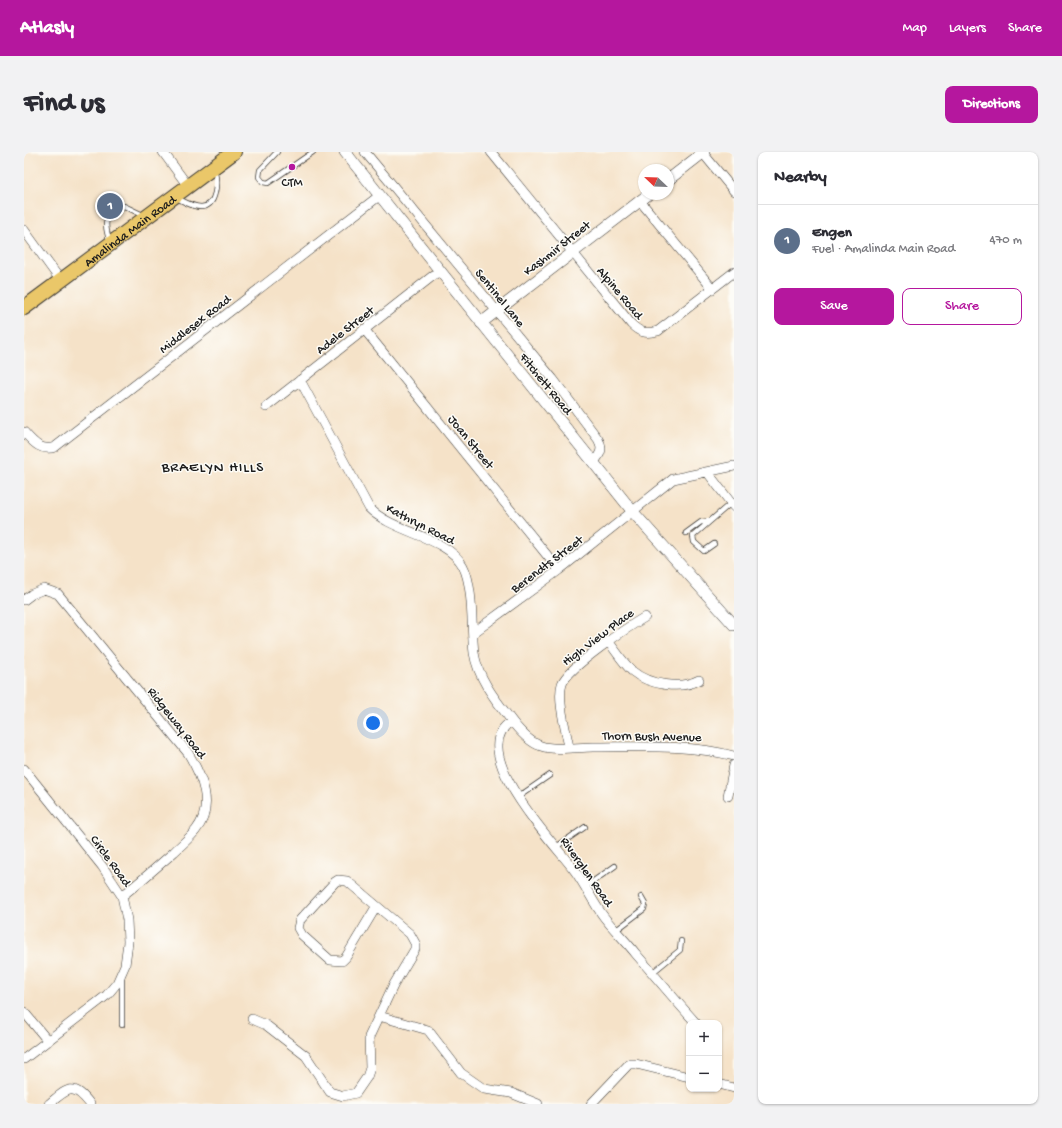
<!DOCTYPE html>
<html lang="en">
<head>
<meta charset="utf-8">
<style>
  :root { --surface:#fff; --page:#f2f2f3; --text:#2b2b33; --muted:#7c7c81; --line:#e1e1e2; --accent:#b5179e }
  body { margin:0; font-family:"Gochi Hand",sans-serif; background:var(--page); color:var(--text) }
  .controls { position:absolute; right:12px; bottom:12px; display:grid; overflow:hidden; border-radius:8px; box-shadow:0 1px 3px #0004 }
  .controls button { width:36px; height:36px; display:grid; place-items:center; padding:0; border:0; border-bottom:1px solid var(--line); background:var(--surface); color:var(--text); font:20px sans-serif }
  .compass { position:absolute; left:614px; top:12px; width:36px; height:36px; border-radius:50%; background:var(--surface); box-shadow:0 1px 3px #0004; rotate:293deg }
  .you { position:absolute; left:349px; top:571px; width:14px; height:14px; margin:-10px; border:3px solid #fff; border-radius:50%; background:#1a73e8; box-shadow:0 0 0 6px #1a73e833 }
  .badge { display:grid; place-items:center; width:26px; height:26px; border-radius:50%; background:var(--accent); color:#fff; font-size:13px; font-weight:700 }
  .pin { position:absolute; translate:-50% -50%; border:2px solid #fff; box-shadow:0 1px 4px #0006 }
  .list { margin:0; padding:0; list-style:none }
  h2 { display:flex; justify-content:space-between; align-items:center; height:52px; margin:0; padding:0 16px; font-size:17px }
  h2 small { font-size:13px; font-weight:400; color:var(--muted) }
  .list li { display:grid; grid-template-columns:26px 1fr auto; gap:12px; align-items:center; box-sizing:border-box; height:72px; padding:0 16px; border-top:1px solid var(--line) }
  .list b { display:block; font-size:15px; white-space:nowrap }
  .list p { margin:0; font-size:13px; white-space:nowrap; color:var(--muted) }
  .list em { font-size:13px; font-style:normal; color:var(--muted) }
  .actions { display:flex; gap:8px; padding:12px 16px }
  .actions a { flex:1; padding:9px 0; border:1px solid var(--accent); border-radius:8px; text-align:center; font-size:14px; color:var(--accent) }
  .actions .main { background:var(--accent); color:#fff }
  .map { position:relative; flex:none; width:710px; height:952px; overflow:hidden; border-radius:8px }
  header { display:flex; align-items:center; gap:24px; box-sizing:border-box; height:56px; padding:0 20px; background:var(--accent); color:#fff }
  header strong { font-size:19px }
  nav { display:flex; gap:22px; margin-inline-start:auto; font-size:14px }
  .intro { display:flex; align-items:center; justify-content:space-between; box-sizing:border-box; height:96px; padding:0 24px }
  h1 { margin:0; font-size:28px }
  .button { padding:10px 18px; border-radius:8px; background:var(--accent); color:#fff; font-size:14px; font-weight:700 }
  main { display:flex; gap:24px; padding:0 24px }
  aside { flex:1; background:var(--surface); border-radius:8px; box-shadow:0 1px 3px #0004 }
  .map>svg:first-child { display:block }
  .lines { fill:none; stroke-linecap:round; stroke-linejoin:round }
  .service-casing { stroke:#3d3a36; stroke-width:6 }
  .minor-casing { stroke:#3d3a36; stroke-width:10 }
  .tertiary-casing { stroke:#3d3a36; stroke-width:12 }
  .primary-casing { stroke:#3d3a36; stroke-width:16 }
  .service { stroke:#fff; stroke-width:4.5 }
  .minor { stroke:#fff; stroke-width:9 }
  .tertiary { stroke:#fff; stroke-width:11 }
  .primary { stroke:#eac769; stroke-width:14 }
  .poi-dot { fill:#b5179e; stroke:#fdfcf7; stroke-width:1.5 }
  .labels { text-anchor:middle; stroke-width:3; stroke-linejoin:round; paint-order:stroke }
  .poi-label { font-size:13px; fill:#1c1c1c; stroke:#fdfcf7 }
  .street-label { font-size:13px; fill:#1c1c1c; stroke:#fdfcf7 }
  .quarter-label { font-size:15px; letter-spacing:1px; fill:#1c1c1c; stroke:#fdfcf7 }
</style>
</head>
<body>
<header>
<strong>Atlasly</strong>
<nav><a>Map</a><a>Layers</a><a>Share</a></nav>
</header>
<div class="intro"><h1>Find us</h1><a class="button">Directions</a></div>
<main>
<div class="map">
<svg width="710" height="952" viewBox="0 0 710 952">
  <rect width="100%" height="100%" fill="#fdfcf7"/>
  <filter id="ink" filterUnits="userSpaceOnUse"><feTurbulence type="fractalNoise" baseFrequency=".025" numOctaves="2"/><feDisplacementMap in="SourceGraphic" scale="8" xChannelSelector="R" yChannelSelector="G"/><feConvolveMatrix kernelMatrix="1 2 1 2 8 2 1 2 1" color-interpolation-filters="sRGB"/></filter>
  <filter id="wash" filterUnits="userSpaceOnUse"><feTurbulence type="fractalNoise" baseFrequency=".012" numOctaves="4" result="noise"/><feDisplacementMap in="SourceGraphic" scale="16" xChannelSelector="R" yChannelSelector="G"/><feGaussianBlur stdDeviation="0.9" result="paint"/><feColorMatrix in="noise" values="0 0 0 0 0 0 0 0 0 0 0 0 0 0 0 0 0 1.4 0 .05"/><feComposite in="paint" operator="in"/></filter>
  <g filter="url(#wash)">
    <rect width="100%" height="100%" fill="#f5e2c8"/>
  </g>
  <g filter="url(#ink)">
    <g class="lines">
      <defs>
        <path id="service" d="M253,0L236,18L235,25L239,30L244,31L289,0
          M153,46C161,50 168,55 177,55C193,55 194,29 190,18
          M86,90C81,76 79,65 92,55L100,54L121,64
          M662,381L677,370L686,369
          M690,392L680,399L670,390L669,384L707,351
          M494,645L526,623
          M532,695L561,675
          M561,735L591,714
          M591,779L620,757L621,752L617,745
          M628,821L656,798L657,789
          M98,873V824"/>
        <path id="minor" d="M139,0L164,34
          M341,0L529,227L574,287C580,297 576,303 569,311
          M467,0L607,172C616,181 622,182 634,179L710,120
          M678,0L710,39
          M616,49L688,136
          M0,78L37,129
          M340,177L535,418
          M276,228L345,356C368,380 424,385 439,414C450,435 447,477 450,501C454,525 469,545 484,564C492,575 504,590 517,594C532,599 553,595 569,595C616,595 664,592 710,604
          M242,255L415,119
          M0,280C9,290 17,300 31,295L355,44
          M684,321L710,355
          M0,448L8,442L20,437L34,442L164,601C178,624 191,654 172,678C166,686 157,693 150,700C133,715 116,730 98,744
          M449,481L535,418L649,327L710,314
          M584,489C592,499 599,511 608,519C625,533 656,538 675,528
          M488,569C439,598 531,692 551,719C562,734 569,751 580,765C590,778 602,789 612,802C632,825 651,848 672,871
          M545,595C542,579 533,547 538,532C544,515 604,475 621,465
          M0,617L78,714L98,744L103,768L104,790L101,813L93,831L83,843L0,907
          M704,644L710,613
          M0,860L24,889
          M355,864L404,878L437,921L460,937L487,941L514,952
          M228,867L242,873L282,904L306,940L319,944L332,941L343,925L346,916L345,885L369,834L391,797V791L386,782L323,729L314,728L311,730L276,768L274,776L278,783L306,808L318,809L322,805L352,755
          M695,932L710,936
          M25,952C44,936 49,930 66,952
          M567,952L605,912H612L665,925"/>
        <path id="tertiary" d="M321,0L609,360L710,473
          M644,28L680,0
          M457,171L625,42"/>
        <g id="primary">
          <path id="s1" d="M0,156L210,0"/>
        </g>
      </defs>
      <use href="#service" class="service-casing"/>
      <use href="#minor" class="minor-casing"/>
      <use href="#tertiary" class="tertiary-casing"/>
      <use href="#primary" class="primary-casing"/>
      <use href="#service" class="service"/>
      <use href="#minor" class="minor"/>
      <use href="#tertiary" class="tertiary"/>
      <use href="#primary" class="primary"/>
    </g>
  </g>
  <circle class="poi-dot" cx="268" cy="15" r="4"/>
  <g class="labels">
    <g class="poi-label">
      <text x="268" y="34">CTM</text>
    </g>
    <g class="street-label">
      <text dy="5" stroke="none"><textPath href="#s1" startOffset="131">Amalinda Main Road</textPath></text>
      <text transform="translate(532 95) rotate(-38)" y="5">Kashmir Street</text>
      <text transform="translate(597 140) rotate(50)" y="5">Alpine Road</text>
      <text transform="translate(477 145) rotate(51)" y="5">Sentinel Lane</text>
      <text transform="translate(170 171) rotate(-38)" y="5">Middlesex Road</text>
      <text transform="translate(320 177) rotate(-38)" y="5">Adele Street</text>
      <text transform="translate(523 231) rotate(51)" y="5">Fitchett Road</text>
      <text transform="translate(448 289) rotate(51)" y="5">Joan Street</text>
      <text transform="translate(397 371) rotate(27)" y="5">Kathryn Road</text>
      <text transform="translate(522 411) rotate(-37)" y="5">Berendts Street</text>
      <text transform="translate(573 484) rotate(-37)" y="5">High View Place</text>
      <text transform="translate(154 570) rotate(52)" y="5">Ridgeway Road</text>
      <text transform="translate(628 583) rotate(1)" y="5">Thorn Bush Avenue</text>
      <text transform="translate(88 708) rotate(54)" y="5">Circle Road</text>
      <text transform="translate(564 719) rotate(55)" y="5">Riverglen Road</text>
    </g>
    <g class="quarter-label">
      <text x="189" y="319">BRAELYN HILLS</text>
    </g>
  </g>
</svg>
<div class="controls">
<button>+</button>
<button>−</button>
</div>
<svg class="compass" viewBox="-18 -18 36 36"><path d="M0-13l5 13h-10z" fill="#e53935"/><path d="M0 13l5-13h-10z" fill="#7c7c81"/></svg>
<div class="you"></div>
<div class="pin badge" style="left:86px;top:54px;background:#5c6f8a">1</div>
</div>
<aside>
<h2>Nearby<small></small></h2>
<ul class="list">
<li><span class="badge" style="background:#5c6f8a">1</span><div><b>Engen</b><p>Fuel · Amalinda Main Road</p></div><em>470 m</em></li>
</ul>
<div class="actions"><a class="main">Save</a><a>Share</a></div>
</aside>
</main>
</body>
</html>
